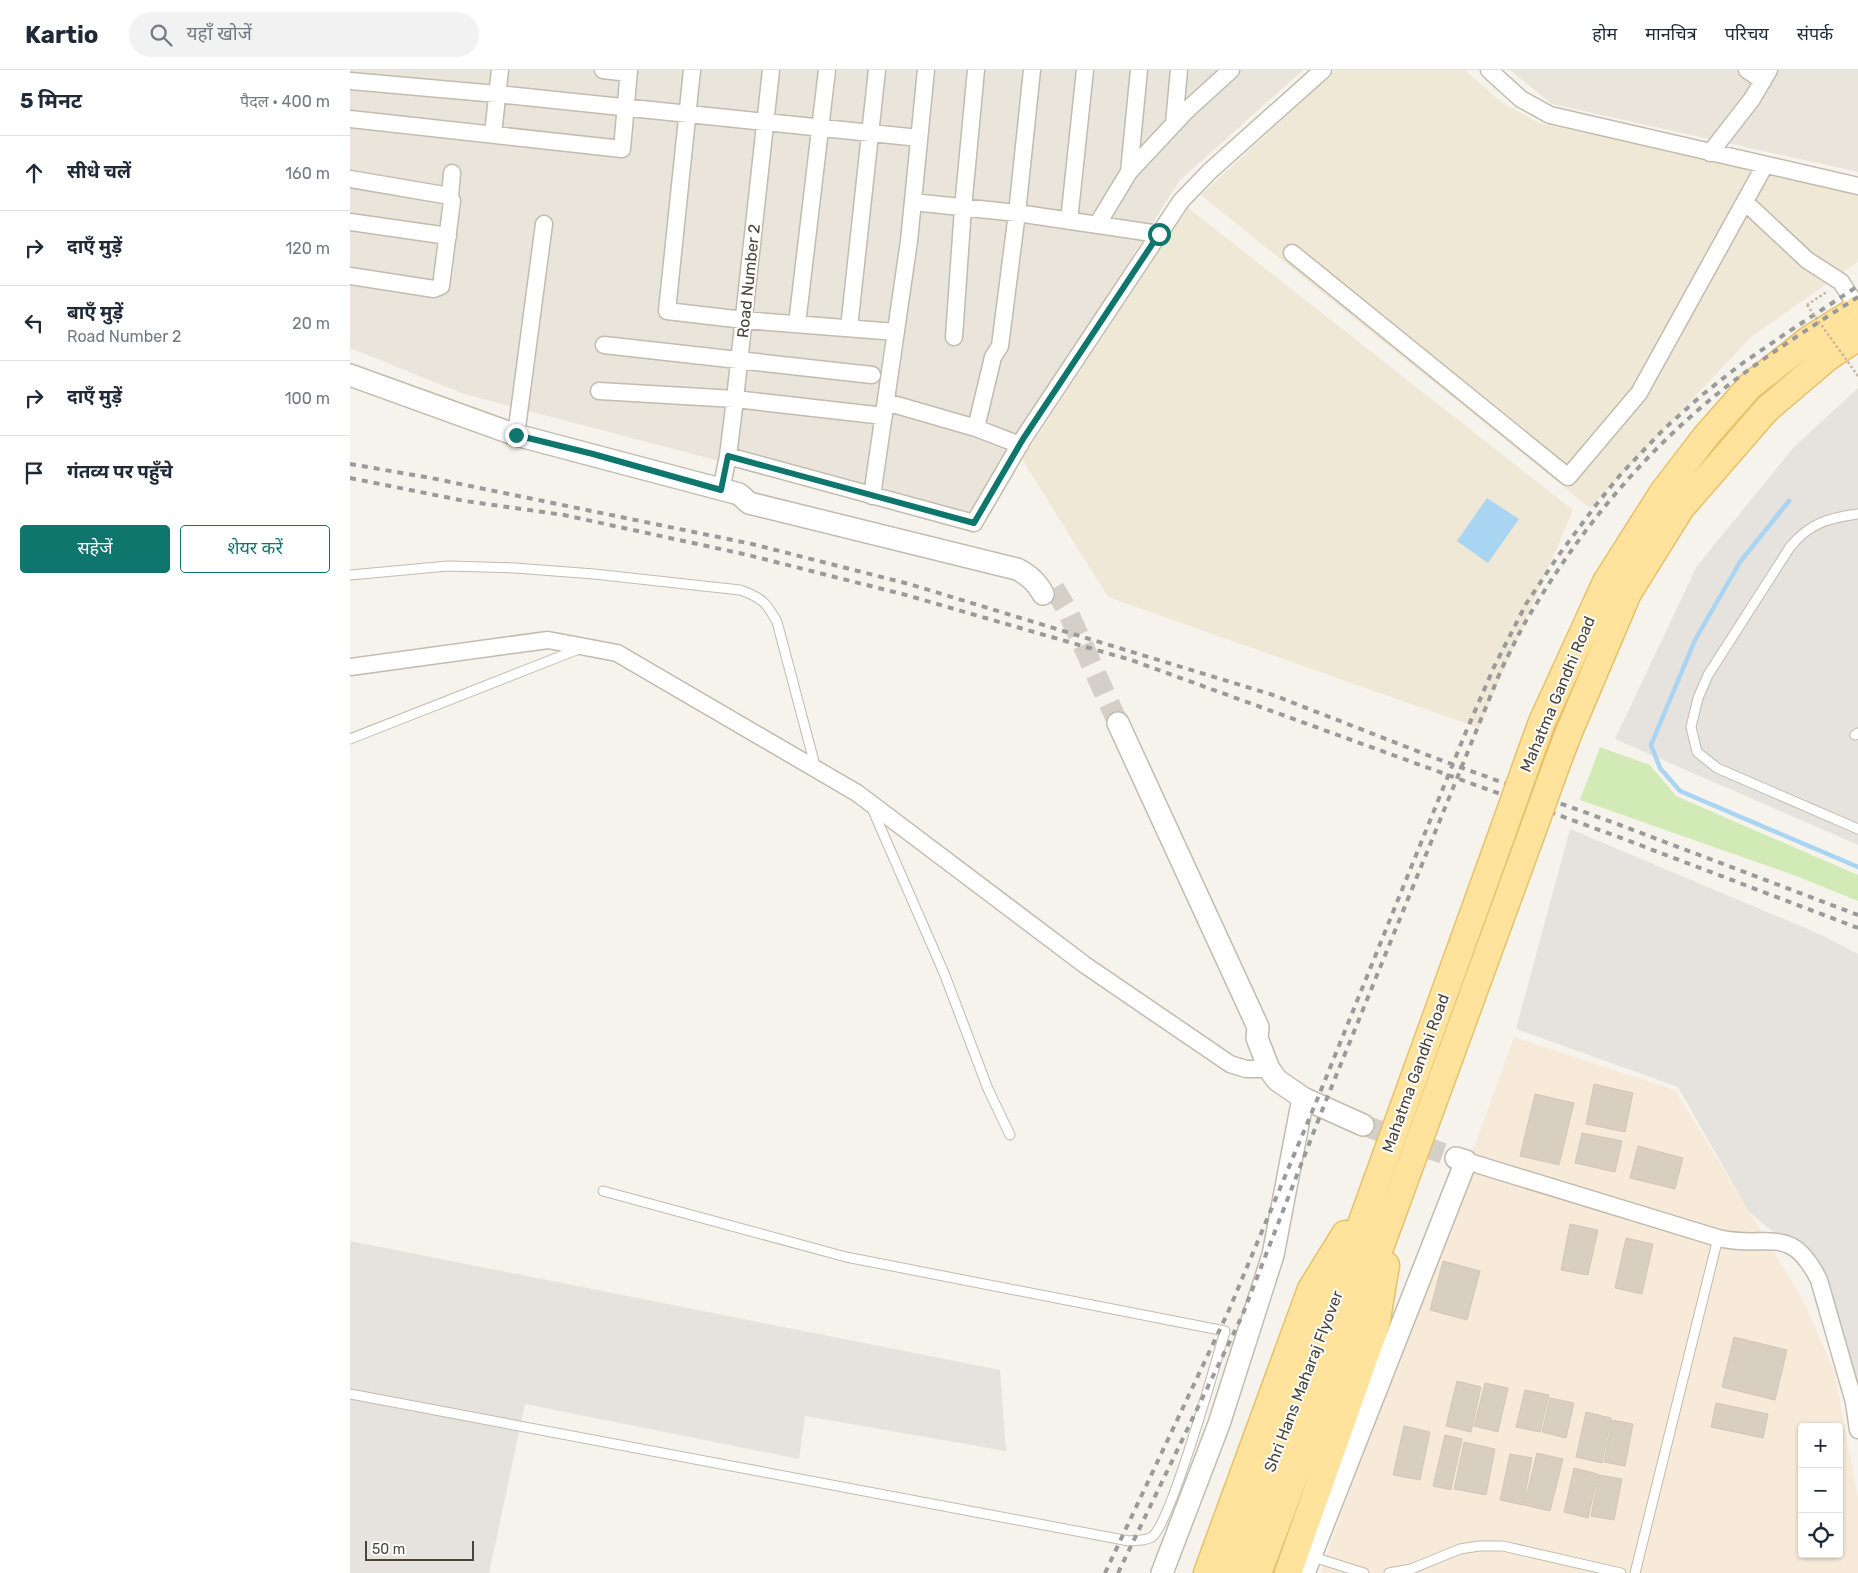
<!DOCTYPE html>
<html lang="hi">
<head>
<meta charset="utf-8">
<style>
  :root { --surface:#fff; --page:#f2f2f3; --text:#1f2937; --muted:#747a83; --line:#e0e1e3; --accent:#0f766e }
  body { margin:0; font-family:Rubik,"Noto Sans Devanagari",sans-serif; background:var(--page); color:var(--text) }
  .controls { position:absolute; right:15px; bottom:15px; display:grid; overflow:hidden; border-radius:5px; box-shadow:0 1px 4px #0004 }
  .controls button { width:45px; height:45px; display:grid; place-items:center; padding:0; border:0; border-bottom:1px solid var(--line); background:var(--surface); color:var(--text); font:25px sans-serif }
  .scale { position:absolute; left:15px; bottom:12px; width:109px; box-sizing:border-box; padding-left:5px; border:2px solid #4b4439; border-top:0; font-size:14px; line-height:18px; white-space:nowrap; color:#4b4439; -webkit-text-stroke:4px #fff; paint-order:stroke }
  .stop { position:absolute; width:15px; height:15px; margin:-11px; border:4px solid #0f766e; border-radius:50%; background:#fff }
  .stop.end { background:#0f766e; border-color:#fff; box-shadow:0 1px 5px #0008 }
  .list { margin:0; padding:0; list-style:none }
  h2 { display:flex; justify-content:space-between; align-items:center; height:65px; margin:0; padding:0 20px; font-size:21px }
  h2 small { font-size:16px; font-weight:400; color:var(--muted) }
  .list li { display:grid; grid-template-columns:32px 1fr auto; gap:15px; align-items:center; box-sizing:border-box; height:75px; padding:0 20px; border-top:1px solid var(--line) }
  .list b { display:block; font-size:19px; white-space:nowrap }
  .list p { margin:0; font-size:16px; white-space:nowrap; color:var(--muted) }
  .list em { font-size:16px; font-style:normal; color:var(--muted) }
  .actions { display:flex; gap:10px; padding:15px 20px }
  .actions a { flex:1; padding:11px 0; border:1px solid var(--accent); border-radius:5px; text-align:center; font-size:18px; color:var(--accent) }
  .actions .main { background:var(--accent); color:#fff }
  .icon { flex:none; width:28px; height:28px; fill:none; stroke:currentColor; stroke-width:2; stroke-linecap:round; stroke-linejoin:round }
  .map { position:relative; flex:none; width:1508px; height:1503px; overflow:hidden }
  header { display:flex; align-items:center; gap:30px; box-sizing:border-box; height:70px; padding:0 25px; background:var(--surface); border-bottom:1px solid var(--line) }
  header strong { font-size:24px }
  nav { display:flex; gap:28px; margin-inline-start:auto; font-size:18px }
  .search { width:350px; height:45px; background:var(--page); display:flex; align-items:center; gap:12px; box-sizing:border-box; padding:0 18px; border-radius:28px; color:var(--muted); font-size:19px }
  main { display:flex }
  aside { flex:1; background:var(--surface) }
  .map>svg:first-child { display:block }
  .residential { fill:#eae5da }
  .commercial { fill:#f7ead8; fill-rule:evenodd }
  .industrial { fill:#e6e2dd }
  .education { fill:#efe8d6 }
  .green { fill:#d2eab5 }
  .water { fill:#a9d4f2 }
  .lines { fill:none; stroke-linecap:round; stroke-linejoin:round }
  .stream { stroke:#a9d4f2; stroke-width:4.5 }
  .building { fill:#d8cfc1; stroke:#d3c7b4 }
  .tertiary-tunnel { stroke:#d4d0c8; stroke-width:21; stroke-dasharray:21 11; stroke-linecap:butt }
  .service-casing { stroke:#c2bbae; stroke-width:11 }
  .minor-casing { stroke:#c2bbae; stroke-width:19 }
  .tertiary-casing { stroke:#c2bbae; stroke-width:24 }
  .primary-casing { stroke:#e6c16a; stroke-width:29 }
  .path { stroke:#c4b79f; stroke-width:2.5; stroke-dasharray:2.5 2.5; stroke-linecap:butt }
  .service { stroke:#fff; stroke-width:9 }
  .minor { stroke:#fff; stroke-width:16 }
  .tertiary { stroke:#fff; stroke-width:21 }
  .primary { stroke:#ffe39c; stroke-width:26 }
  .rail { stroke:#9a9a9a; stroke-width:4; stroke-dasharray:6 6; stroke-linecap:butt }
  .primary-bridge-casing { stroke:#e6c16a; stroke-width:29; stroke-linecap:butt }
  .path-bridge { stroke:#c4b79f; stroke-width:2.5; stroke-dasharray:2.5 2.5; stroke-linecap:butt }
  .primary-bridge { stroke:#ffe39c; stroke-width:26 }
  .route { stroke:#0f766e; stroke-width:6 }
  .labels { text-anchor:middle; stroke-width:4; stroke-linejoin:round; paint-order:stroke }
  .street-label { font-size:16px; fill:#4b4439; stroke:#fff }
</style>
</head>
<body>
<header>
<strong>Kartio</strong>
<div class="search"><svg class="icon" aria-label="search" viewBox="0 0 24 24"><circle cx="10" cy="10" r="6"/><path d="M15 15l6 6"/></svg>यहाँ खोजें</div>
<nav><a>होम</a><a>मानचित्र</a><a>परिचय</a><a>संपर्क</a></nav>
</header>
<main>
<aside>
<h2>5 मिनट<small>पैदल · 400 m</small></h2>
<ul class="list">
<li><svg class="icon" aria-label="ahead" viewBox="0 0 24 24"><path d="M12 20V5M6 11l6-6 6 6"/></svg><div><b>सीधे चलें</b></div><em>160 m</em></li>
<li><svg class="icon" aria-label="right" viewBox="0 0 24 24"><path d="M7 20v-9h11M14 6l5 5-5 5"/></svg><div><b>दाएँ मुड़ें</b></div><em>120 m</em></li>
<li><svg class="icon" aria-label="left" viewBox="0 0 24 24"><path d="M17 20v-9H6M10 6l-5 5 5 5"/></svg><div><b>बाएँ मुड़ें</b><p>Road Number 2</p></div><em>20 m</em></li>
<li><svg class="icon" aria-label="right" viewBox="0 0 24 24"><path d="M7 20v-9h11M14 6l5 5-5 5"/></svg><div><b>दाएँ मुड़ें</b></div><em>100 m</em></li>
<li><svg class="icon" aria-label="arrive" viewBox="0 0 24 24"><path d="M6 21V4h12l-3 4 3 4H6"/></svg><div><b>गंतव्य पर पहुँचे</b></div></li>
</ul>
<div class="actions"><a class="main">सहेजें</a><a>शेयर करें</a></div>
</aside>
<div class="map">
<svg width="1508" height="1503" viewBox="0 0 1508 1503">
  <rect width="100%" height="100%" fill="#f6f3ec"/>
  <path class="residential" d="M0,0H953L830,110L613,455L114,324L0,278Z
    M1160,0H1508V102L1202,34Z"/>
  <path class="commercial" d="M1164,967L1325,1020L1453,1230L1484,1301L1508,1427V1503H971L983,1467ZM1452,1357H1489V1484H1452Z"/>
  <path class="industrial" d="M1508,318V775L1265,669L1347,496L1444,377Z
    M1220,759L1474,866L1508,884V1358L1472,1202L1399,1142L1328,1017L1166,959Z
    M0,1171L650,1300L656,1381L455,1346L449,1389L175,1334L139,1503H0Z"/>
  <path class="education" d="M985,0H1115L1151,32L1189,53L1508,123V192L1401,267L1240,438L851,125Z
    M838,138L1223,440L1129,658L758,527L672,389Z"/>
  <path class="green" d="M1250,677L1300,695L1326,726L1508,805V831L1449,807L1230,730Z"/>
  <path class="water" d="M1137,428L1169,449L1138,493L1107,471Z"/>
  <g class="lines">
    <path class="stream" d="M1439,431L1390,492L1345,570L1301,675L1310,698L1330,721L1508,797"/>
  </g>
  <path class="building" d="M1244,1014L1283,1023L1275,1062L1236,1054Z
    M1185,1024L1224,1033L1209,1095L1170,1086Z
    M1232,1063L1272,1071L1265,1102L1225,1093Z
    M1288,1076L1333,1088L1325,1119L1280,1108Z
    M1220,1154L1248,1160L1238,1205L1211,1200Z
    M1276,1168L1303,1174L1292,1224L1265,1218Z
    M1093,1191L1130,1201L1117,1250L1080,1240Z
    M1384,1267L1437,1280L1425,1330L1372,1317Z
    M1107,1311L1131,1317L1121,1362L1096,1356Z
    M1135,1313L1158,1318L1148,1362L1124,1356Z
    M1175,1320L1199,1325L1190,1362L1166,1357Z
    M1200,1328L1224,1333L1216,1368L1192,1362Z
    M1366,1333L1418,1344L1413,1368L1361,1357Z
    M1236,1342L1261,1348L1252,1393L1226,1387Z
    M1262,1350L1283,1354L1275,1396L1254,1392Z
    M1054,1356L1080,1362L1070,1410L1043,1405Z
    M1095,1365L1112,1369L1101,1420L1083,1416Z
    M1114,1372L1145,1379L1136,1425L1104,1419Z
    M1187,1383L1213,1389L1200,1441L1174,1435Z
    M1160,1384L1182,1388L1173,1435L1150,1430Z
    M1224,1398L1248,1404L1238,1448L1214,1442Z
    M1249,1405L1272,1409L1264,1450L1241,1446Z"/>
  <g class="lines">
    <path class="tertiary-tunnel" d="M704,518L717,540L768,653
      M1013,1055L1106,1088"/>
    <defs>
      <path id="service" d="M1508,444C1478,448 1460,453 1440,477L1358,605L1348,628L1341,657L1347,682L1367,698L1508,759
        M0,505L98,496L165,498L244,504L390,520C411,527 417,533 427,552L466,699
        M1505,665L1508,663
        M0,669L229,579
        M521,736L594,903L638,1019L660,1065
        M0,1324L779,1471C787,1470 795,1471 802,1467C821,1453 866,1292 875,1261L496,1187L253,1121
        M960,1486L1014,1503
        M1039,1503L1061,1499L1110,1479L1129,1476H1153L1271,1503
        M1285,1503L1368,1168"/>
      <path id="minor" d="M253,0L279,3
        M342,0L317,241L394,250L546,262
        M682,0L667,143L809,164
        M1139,0L1171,29L1200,45L1508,116
        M1397,0L1413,11
        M0,11L147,24L569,68
        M0,49L272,79L279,0
        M824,54L829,0
        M143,64L150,0
        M1360,83L1402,29L1419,0
        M779,102L789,0
        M0,109L100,126
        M563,132L667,143L650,276L643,287L626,358
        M1395,132L1457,190L1491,212L1508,238
        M719,151L735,0
        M0,152L98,166
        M747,155L779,102L837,40L881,0
        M942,183L1218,407L1289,323L1415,95
        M0,206L84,219L91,216L102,131L100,126L102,103
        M447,254L477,0
        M499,258L527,0
        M604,267L613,138L626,0
        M254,275L522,305
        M249,321L385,329L534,346
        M536,332L626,358L670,375
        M166,365L194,154
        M378,386L624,453L673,369L831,131L860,101L973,0
        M371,420L378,386L385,329L421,0
        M522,426L559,171L576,0
        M0,597L198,570L267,583L507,723L735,895L880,994L896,999H919
        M1116,1091L1368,1168C1418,1180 1440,1152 1469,1210L1504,1332L1508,1360"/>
      <path id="tertiary" d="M0,305L166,365L389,424L399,433L667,499C679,505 687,512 693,524
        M768,653L908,957L907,968L919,999L927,1010L953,1028L1013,1055
        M812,1503L869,1354L923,1185L953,1028
        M954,1503L1116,1091L1106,1088"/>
      <path id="primary" d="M1180,685L1192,652L1256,512L1313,422L1356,366L1400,316L1461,268L1508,239
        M1206,696L1219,662L1278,523L1331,438L1417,339L1477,288L1508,267
        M857,1503L961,1219L995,1164
        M881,1503L984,1229L1153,761
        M908,1503L1008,1238L1180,768
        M938,1503L1026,1255L1036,1195"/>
    </defs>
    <use href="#service" class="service-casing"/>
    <use href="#minor" class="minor-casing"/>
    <use href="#tertiary" class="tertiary-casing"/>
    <use href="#primary" class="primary-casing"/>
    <path class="path" d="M1457,235L1478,221"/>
    <use href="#service" class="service"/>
    <use href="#minor" class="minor"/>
    <use href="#tertiary" class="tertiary"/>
    <use href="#primary" class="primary"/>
    <path class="rail" d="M0,394L81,408L402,474L559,514L923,625L1085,688L1270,755L1508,845
      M0,408L115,431L214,445L398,485L556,525L781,590L1266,766L1508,858
      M755,1503L879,1240L967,1030L1115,664L1144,597L1176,534L1208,486L1246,435L1271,404L1314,359L1352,325L1390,295L1438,262L1508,216
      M768,1503L892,1246L975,1033L1151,600C1162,578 1172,556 1185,536C1232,458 1291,387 1361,329C1407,291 1458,259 1508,227"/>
    <defs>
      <path id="primary-bridge" d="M1153,761L1180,685
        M1180,768L1206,696"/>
    </defs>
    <use href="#primary-bridge" class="primary-bridge-casing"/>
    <path class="path-bridge" d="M1457,235L1508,306"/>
    <use href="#primary-bridge" class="primary-bridge"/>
  </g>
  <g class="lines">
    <path class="route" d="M166,365L243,384L371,420L378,386L624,453L673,369L809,164"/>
  </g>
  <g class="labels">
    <g class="street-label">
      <text transform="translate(398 211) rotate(-84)" y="6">Road Number 2</text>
      <text transform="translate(1207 624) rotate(-67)" y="6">Mahatma Gandhi Road</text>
      <text transform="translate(1065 1003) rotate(-70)" y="6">Mahatma Gandhi Road</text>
      <text transform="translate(953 1311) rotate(-69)" y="6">Shri Hans Maharaj Flyover</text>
    </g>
  </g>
</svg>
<div class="controls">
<button>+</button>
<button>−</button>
<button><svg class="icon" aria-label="locate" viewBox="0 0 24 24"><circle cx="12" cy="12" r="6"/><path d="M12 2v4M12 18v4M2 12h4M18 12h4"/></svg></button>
</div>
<div class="scale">50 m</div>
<div class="stop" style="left:809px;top:164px"></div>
<div class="stop end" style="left:166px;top:365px"></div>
</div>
</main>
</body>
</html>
